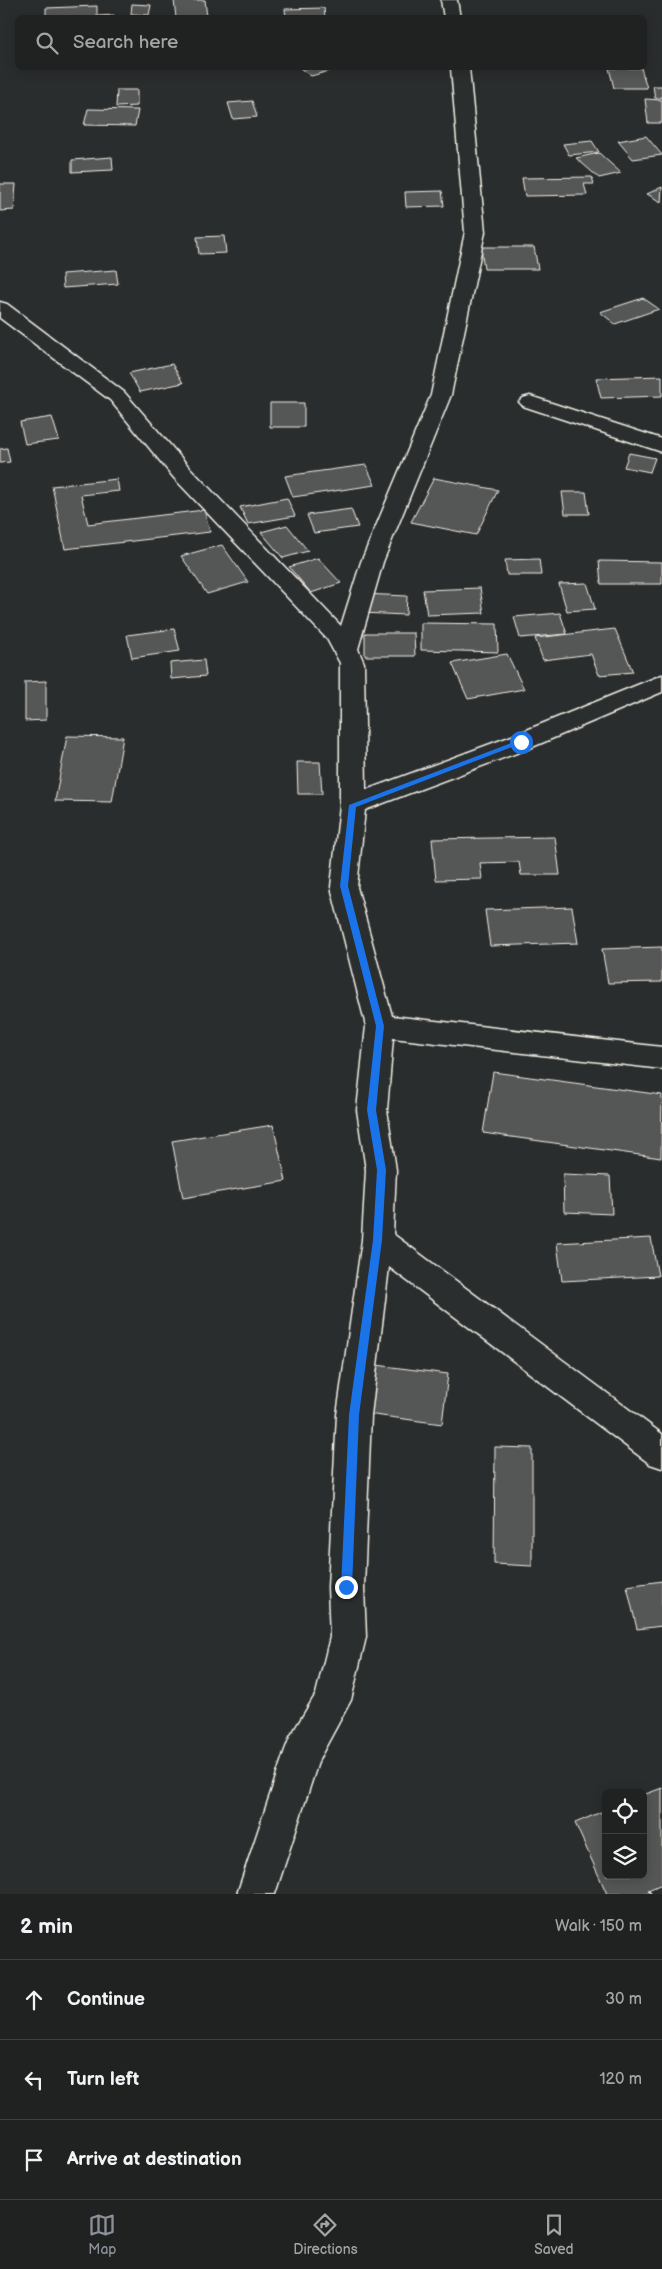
<!DOCTYPE html>
<html lang="en">
<head>
<meta charset="utf-8">
<style>
  :root { --surface:#202222; --page:#2d2f2f; --text:#f1f3f6; --muted:#a2a4a5; --line:#3d3f40; --accent:#8c9099 }
  body { margin:0; font-family:"Balsamiq Sans",sans-serif; background:var(--page); color:var(--text) }
  .controls { position:absolute; right:15px; bottom:15px; display:grid; overflow:hidden; border-radius:8px; box-shadow:0 2px 12px #0003 }
  .controls button { width:45px; height:45px; display:grid; place-items:center; padding:0; border:0; border-bottom:1px solid var(--line); background:var(--surface); color:var(--text); font:25px sans-serif }
  .stop { position:absolute; width:15px; height:15px; margin:-11px; border:4px solid #1a73e8; border-radius:50%; background:#fff }
  .stop.end { background:#1a73e8; border-color:#fff; box-shadow:0 1px 5px #0008 }
  .list { margin:0; padding:0; list-style:none }
  h2 { display:flex; justify-content:space-between; align-items:center; height:65px; margin:0; padding:0 20px; font-size:21px }
  h2 small { font-size:16px; font-weight:400; color:var(--muted) }
  .list li { display:grid; grid-template-columns:32px 1fr auto; gap:15px; align-items:center; box-sizing:border-box; height:80px; padding:0 20px; border-top:1px solid var(--line) }
  .list b { display:block; font-size:19px; white-space:nowrap }
  .list em { font-size:16px; font-style:normal; color:var(--muted) }
  .icon { flex:none; width:28px; height:28px; fill:none; stroke:currentColor; stroke-width:2; stroke-linecap:round; stroke-linejoin:round }
  .map { position:relative; flex:none; width:662px; height:1894px; overflow:hidden }
  .search { position:absolute; background:var(--surface); box-shadow:0 2px 12px #0003; left:15px; right:15px; top:15px; height:55px; display:flex; align-items:center; gap:12px; box-sizing:border-box; padding:0 18px; border-radius:8px; color:var(--muted); font-size:19px }
  .sheet { height:305px; background:var(--surface) }
  nav { display:flex; justify-content:space-around; align-items:center; box-sizing:border-box; height:70px; border-top:1px solid var(--line); background:var(--surface); font-size:14px; color:var(--muted) }
  nav a { display:grid; justify-items:center; gap:2px }
  nav .on { color:var(--accent) }
  .map>svg:first-child { display:block }
  .building { fill:#555756; stroke:#f4f1e8 }
  .lines { fill:none; stroke-linecap:round; stroke-linejoin:round }
  .minor-casing { stroke:#f4f1e8; stroke-width:3 }
  .minor { fill:#2a2d2e; fill-rule:evenodd }
  .route { fill:#1a73e8 }
</style>
</head>
<body>
<div class="map">
<svg width="662" height="1894" viewBox="0 0 662 1894">
  <rect width="100%" height="100%" fill="#2a2d2e"/>
  <filter id="ink" filterUnits="userSpaceOnUse"><feTurbulence type="fractalNoise" baseFrequency=".02" numOctaves="2"/><feDisplacementMap in="SourceGraphic" scale="10" xChannelSelector="R" yChannelSelector="G"/><feConvolveMatrix kernelMatrix="1 2 1 2 8 2 1 2 1" color-interpolation-filters="sRGB"/></filter>
  <g filter="url(#ink)">
    <path class="building" d="M174,0H205L207,17L176,18Z
      M132,4L151,5L149,15L131,14Z
      M97,6V16L114,15V18H46V8Z
      M324,8L325,18H286L285,9Z
      M300,68H340L311,76Z
      M609,68H641L647,88H614Z
      M653,86H662V98H655Z
      M117,90H137V106L116,107Z
      M645,99L662,100V123H648Z
      M252,101L257,117L233,119L228,103Z
      M88,109L138,110L135,126L84,125Z
      M646,136L662,155L633,159L618,141Z
      M592,141L599,152L569,155L563,144Z
      M599,153L621,173L599,178L576,158Z
      M112,157L113,170L72,172V160Z
      M592,177L594,184H584L587,195L525,196L522,178Z
      M0,184H16L14,210L0,211Z
      M662,187L661,202L647,194Z
      M442,191L444,206L406,207L405,192Z
      M224,236L226,253L199,254L197,237Z
      M481,247H534L538,269H484Z
      M116,270L118,284L63,288L62,274Z
      M643,298L659,309L615,324L600,312Z
      M172,364L183,383L140,392L129,373Z
      M662,376V396L601,398L596,378Z
      M270,403H304V427H270Z
      M52,417L59,440L25,444L20,422Z
      M7,448L10,462L0,463V449Z
      M629,453L655,458L650,472L624,467Z
      M366,465L375,485L293,497L285,476Z
      M434,478L498,490L476,535L411,522Z
      M117,479L119,491L81,495L88,524L204,510L210,532L65,549L52,486Z
      M562,492H586L589,514H565Z
      M287,498L295,516L248,524L240,507Z
      M351,509L358,527L314,533L307,515Z
      M287,525L308,551L283,558L261,532Z
      M222,545L248,582L207,594L181,556Z
      M318,558L341,583L311,593L289,567Z
      M539,559L541,575H507L505,560Z
      M599,561L662,562V584H601Z
      M587,583L595,609L567,611L559,584Z
      M480,588L484,613L427,615L423,590Z
      M362,594L407,596L406,615L361,613Z
      M560,613L567,634L520,638L514,617Z
      M421,623L497,624L498,652L421,650Z
      M174,629L180,651L132,658L127,635Z
      M615,629L633,672L599,675L591,654L543,660L535,638Z
      M365,633H414L415,656H365Z
      M507,654L524,689L468,699L452,663Z
      M204,660L206,676L171,679L170,663Z
      M46,681V720L25,721V682Z
      M67,736L123,737L112,802L55,801Z
      M297,762H320L322,794H298Z
      M555,837L560,875H521L519,862L480,863L482,879L436,880L432,839Z
      M572,907L578,943L490,946L485,910Z
      M662,947V982L608,983L602,949Z
      M493,1072L662,1095L661,1158L483,1133Z
      M273,1125L286,1181L183,1198L172,1141Z
      M563,1174L610,1176L612,1214L564,1212Z
      M651,1238L658,1276L562,1281L557,1243Z
      M360,1363L448,1374L442,1424L352,1412Z
      M495,1447L532,1448V1566L494,1564Z
      M662,1581V1626L637,1629L627,1586Z
      M662,1788V1884L648,1890L652,1894H607L575,1823L606,1810V1875H643V1795Z"/>
    <g class="lines">
      <defs>
        <path id="minor" d="M441,0H457L460,18H444Z
          M451,68H469L485,232L451,395L383,562L358,649L364,663L366,790L512,736L662,675V692L530,748L365,810L357,887L392,1016L662,1047V1069L393,1038L387,1110L396,1170L393,1234L662,1434V1468L650,1464L389,1267L371,1415L364,1587L366,1637L351,1700L319,1759L275,1894H237L285,1750L290,1737L316,1694L330,1637L328,1587L337,1415L362,1240L366,1170L357,1110L366,1026L331,887L340,805V663L327,639L174,478L110,400L0,318V302L7,304L124,392L190,468L341,626L361,562L431,395L465,232Z
          M530,396L662,439V452L523,406L519,402L523,398Z"/>
      </defs>
      <use href="#minor" class="minor-casing"/>
      <use href="#minor" class="minor"/>
    </g>
  </g>
  <path class="route" d="M519,740L525,742L356,807L348,886L384,1026L376,1110L386,1170L382,1240L359,1415L352,1587L346,1592L341,1587L349,1415L373,1240L377,1170L367,1110L376,1026L340,886L349,805Z"/>
</svg>
<div class="controls">
<button><svg class="icon" aria-label="locate" viewBox="0 0 24 24"><circle cx="12" cy="12" r="6"/><path d="M12 2v4M12 18v4M2 12h4M18 12h4"/></svg></button>
<button><svg class="icon" aria-label="layers" viewBox="0 0 24 24"><path d="M12 4l9 5-9 5-9-5zM3 14l9 5 9-5"/></svg></button>
</div>
<div class="stop" style="left:521px;top:742px"></div>
<div class="stop end" style="left:346px;top:1587px"></div>
<div class="search"><svg class="icon" aria-label="search" viewBox="0 0 24 24"><circle cx="10" cy="10" r="6"/><path d="M15 15l6 6"/></svg>Search here</div>
</div>
<section class="sheet">
<h2>2 min<small>Walk · 150 m</small></h2>
<ul class="list">
<li><svg class="icon" aria-label="ahead" viewBox="0 0 24 24"><path d="M12 20V5M6 11l6-6 6 6"/></svg><div><b>Continue</b></div><em>30 m</em></li>
<li><svg class="icon" aria-label="left" viewBox="0 0 24 24"><path d="M17 20v-9H6M10 6l-5 5 5 5"/></svg><div><b>Turn left</b></div><em>120 m</em></li>
<li><svg class="icon" aria-label="arrive" viewBox="0 0 24 24"><path d="M6 21V4h12l-3 4 3 4H6"/></svg><div><b>Arrive at destination</b></div></li>
</ul>
</section>
<nav>
<a class="on"><svg class="icon" aria-label="map" viewBox="0 0 24 24"><path d="M3 6l6-2 6 2 6-2v14l-6 2-6-2-6 2zM9 4v14M15 6v14"/></svg>Map</a>
<a><svg class="icon" aria-label="directions" viewBox="0 0 24 24"><path d="M12 3l9 9-9 9-9-9zM9 14v-3h6M13 9l2 2-2 2"/></svg>Directions</a>
<a><svg class="icon" aria-label="saved" viewBox="0 0 24 24"><path d="M7 4h10v16l-5-4-5 4z"/></svg>Saved</a>
</nav>
</body>
</html>
